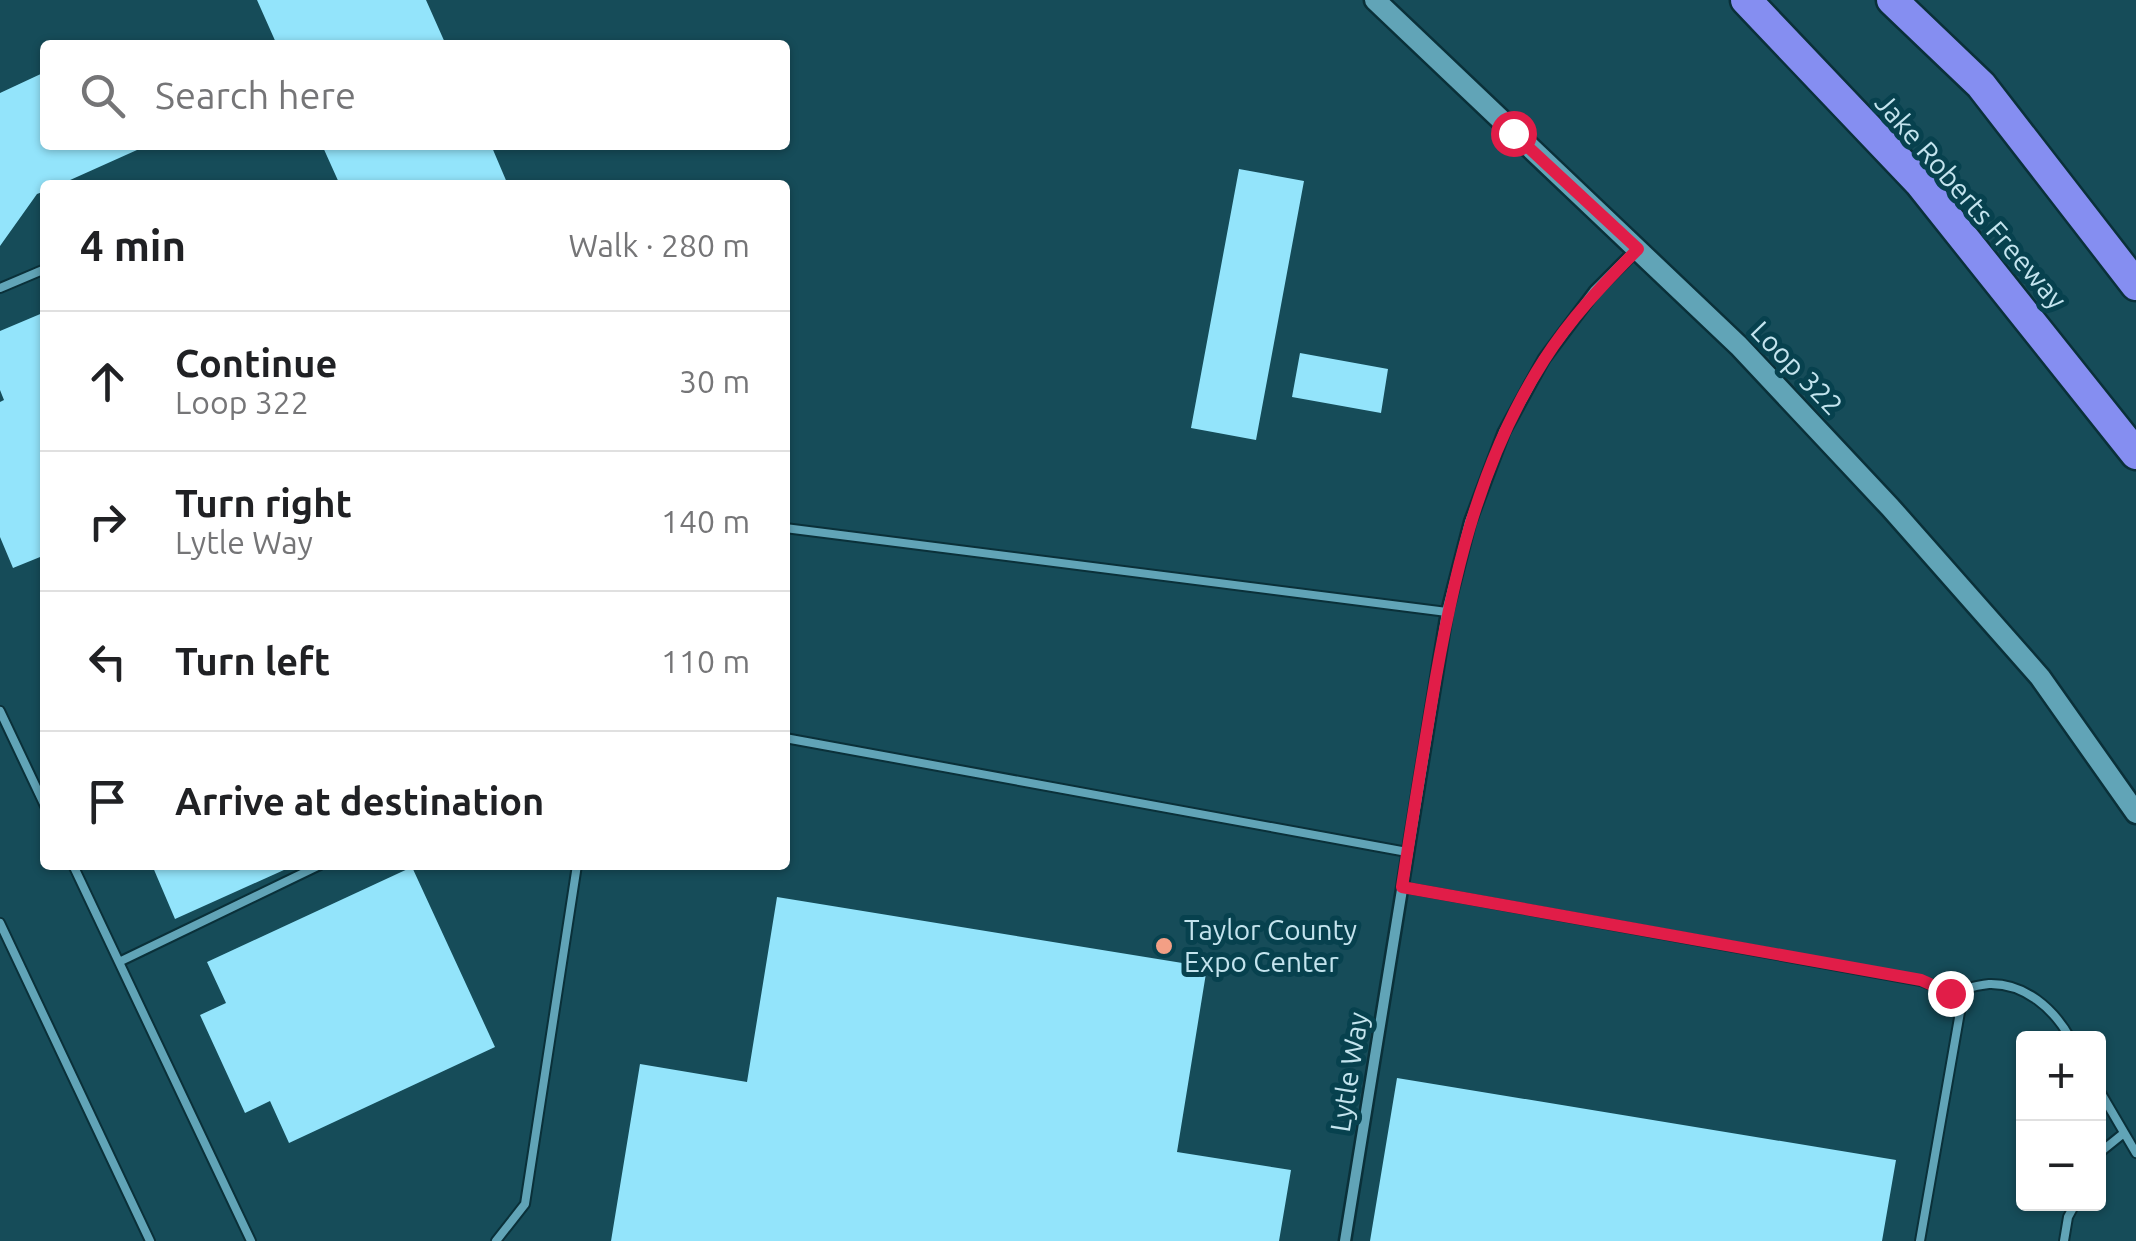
<!DOCTYPE html>
<html lang="en">
<head>
<meta charset="utf-8">
<style>
  :root { --surface:#fff; --page:#f6f6f6; --text:#202124; --muted:#757577; --line:#e0e0e0 }
  body { margin:0; font-family:Ubuntu,sans-serif; background:var(--page); color:var(--text) }
  .controls { position:absolute; right:30px; bottom:30px; display:grid; overflow:hidden; border-radius:10px; box-shadow:0 2px 8px #0004 }
  .controls button { width:90px; height:90px; display:grid; place-items:center; padding:0; border:0; border-bottom:2px solid var(--line); background:var(--surface); color:var(--text); font:50px sans-serif }
  .stop { position:absolute; width:30px; height:30px; margin:-22px; border:8px solid #e11d48; border-radius:50%; background:#fff }
  .stop.end { background:#e11d48; border-color:#fff; box-shadow:0 2px 10px #0008 }
  .list { margin:0; padding:0; list-style:none }
  h2 { display:flex; justify-content:space-between; align-items:center; height:130px; margin:0; padding:0 40px; font-size:42px }
  h2 small { font-size:32px; font-weight:400; color:var(--muted) }
  .list li { display:grid; grid-template-columns:65px 1fr auto; gap:30px; align-items:center; box-sizing:border-box; height:140px; padding:0 40px; border-top:2px solid var(--line) }
  .list b { display:block; font-size:38px; white-space:nowrap }
  .list p { margin:0; font-size:32px; white-space:nowrap; color:var(--muted) }
  .list em { font-size:32px; font-style:normal; color:var(--muted) }
  .icon { flex:none; width:55px; height:55px; fill:none; stroke:currentColor; stroke-width:2; stroke-linecap:round; stroke-linejoin:round }
  .map { position:relative; flex:none; width:2136px; height:1241px; overflow:hidden }
  .search { position:absolute; background:var(--surface); box-shadow:0 2px 8px #0004; left:40px; top:40px; width:750px; height:110px; display:flex; align-items:center; gap:25px; box-sizing:border-box; padding:0 35px; border-radius:10px; color:var(--muted); font-size:38px }
  .panel { position:absolute; background:var(--surface); box-shadow:0 2px 8px #0004; left:40px; top:180px; width:750px; height:690px; border-radius:10px }
  .map>svg:first-child { display:block }
  .building { fill:#93e4fb }
  .lines { fill:none; stroke-linecap:round; stroke-linejoin:round }
  .lane-casing { stroke:#0a3039; stroke-width:12 }
  .street-casing { stroke:#0a3039; stroke-width:15 }
  .secondary-casing { stroke:#0a3039; stroke-width:25 }
  .highway-casing { stroke:#0a3039; stroke-width:35 }
  .lane { stroke:#61a4b7; stroke-width:8 }
  .street { stroke:#61a4b7; stroke-width:10 }
  .secondary { stroke:#61a4b7; stroke-width:20 }
  .highway { stroke:#858ef1; stroke-width:30 }
  .route { stroke:#e11d48; stroke-width:12 }
  .poi-dot { fill:#f39f85; stroke:#07414e; stroke-width:4 }
  .labels { text-anchor:middle; stroke-width:10; stroke-linejoin:round; paint-order:stroke }
  .street-label { font-size:28px; fill:#c4e4ee; stroke:#07414e }
  .poi-label { font-size:28px; fill:#c4e4ee; stroke:#07414e; text-anchor:start }
</style>
</head>
<body>
<div class="map">
<svg width="2136" height="1241" viewBox="0 0 2136 1241">
  <rect width="100%" height="100%" fill="#164c59"/>
  <path class="building" d="M257,0H426L446,45H277Z
    M45,72V145H135L137,150L59,185H45V191L37,194L0,246V93Z
    M322,145H491L508,185H340Z
    M1239,169L1304,181L1256,440L1191,428Z
    M45,312V555L13,568L0,537V402L4,400L0,390V331Z
    M1300,353L1388,369L1381,413L1292,397Z
    M152,865H295L175,919Z
    M412,867L495,1047L289,1143L270,1101L245,1113L200,1015L226,1003L207,962Z
    M777,897L1207,967L1177,1152L1291,1170L1279,1241H611L640,1064L747,1082Z
    M1397,1078L1896,1160L1882,1241H1370Z"/>
  <g class="lines">
    <defs>
      <path id="lane" d="M0,288L45,269
        M785,528L1447,612
        M0,711L45,806
        M785,738L1407,852
        M73,865L251,1241
        M1402,887L1921,981L1950,993L1960,1012L1920,1241
        M0,923L150,1241
        M119,962L320,865
        M1950,993C1962,990 1976,985 1989,984C2025,983 2054,1009 2070,1038
        M2098,1088L2136,1153
        M2098,1154L2124,1133
        M496,1241L525,1204L577,865
        M2064,1241L2068,1217L2075,1204"/>
      <path id="street" d="M1345,1241L1447,612L1470,522L1504,432L1544,359L1595,291L1637,249"/>
      <path id="secondary" d="M1375,0L1739,346L1890,507L2040,677L2136,813"/>
      <path id="highway" d="M1746,0L1920,183L2136,454
        M1892,0L1981,85L2136,285"/>
    </defs>
    <use href="#lane" class="lane-casing"/>
    <use href="#street" class="street-casing"/>
    <use href="#secondary" class="secondary-casing"/>
    <use href="#highway" class="highway-casing"/>
    <use href="#lane" class="lane"/>
    <use href="#street" class="street"/>
    <use href="#secondary" class="secondary"/>
    <use href="#highway" class="highway"/>
  </g>
  <g class="lines">
    <path class="route" d="M1513,133L1638,249C1604,283 1570,319 1544,360C1477,464 1451,585 1431,706C1421,766 1411,827 1402,887L1921,980L1950,993"/>
  </g>
  <circle class="poi-dot" cx="1164" cy="946" r="10"/>
  <g class="labels">
    <g class="street-label">
      <text transform="translate(1971 201) rotate(49)" y="10">Jake Roberts Freeway</text>
      <text transform="translate(1797 368) rotate(46)" y="10">Loop 322</text>
      <text transform="translate(1349 1072) rotate(-81)" y="10">Lytle Way</text>
    </g>
    <g class="poi-label">
      <text x="1184" y="940">Taylor County<tspan x="1184" dy="32">Expo Center</tspan></text>
    </g>
  </g>
</svg>
<div class="controls">
<button>+</button>
<button>−</button>
</div>
<div class="stop" style="left:1513px;top:133px"></div>
<div class="stop end" style="left:1950px;top:993px"></div>
<div class="search"><svg class="icon" aria-label="search" viewBox="0 0 24 24"><circle cx="10" cy="10" r="6"/><path d="M15 15l6 6"/></svg>Search here</div>
<section class="panel">
<h2>4 min<small>Walk · 280 m</small></h2>
<ul class="list">
<li><svg class="icon" aria-label="ahead" viewBox="0 0 24 24"><path d="M12 20V5M6 11l6-6 6 6"/></svg><div><b>Continue</b><p>Loop 322</p></div><em>30 m</em></li>
<li><svg class="icon" aria-label="right" viewBox="0 0 24 24"><path d="M7 20v-9h11M14 6l5 5-5 5"/></svg><div><b>Turn right</b><p>Lytle Way</p></div><em>140 m</em></li>
<li><svg class="icon" aria-label="left" viewBox="0 0 24 24"><path d="M17 20v-9H6M10 6l-5 5 5 5"/></svg><div><b>Turn left</b></div><em>110 m</em></li>
<li><svg class="icon" aria-label="arrive" viewBox="0 0 24 24"><path d="M6 21V4h12l-3 4 3 4H6"/></svg><div><b>Arrive at destination</b></div></li>
</ul>
</section>
</div>
</body>
</html>
